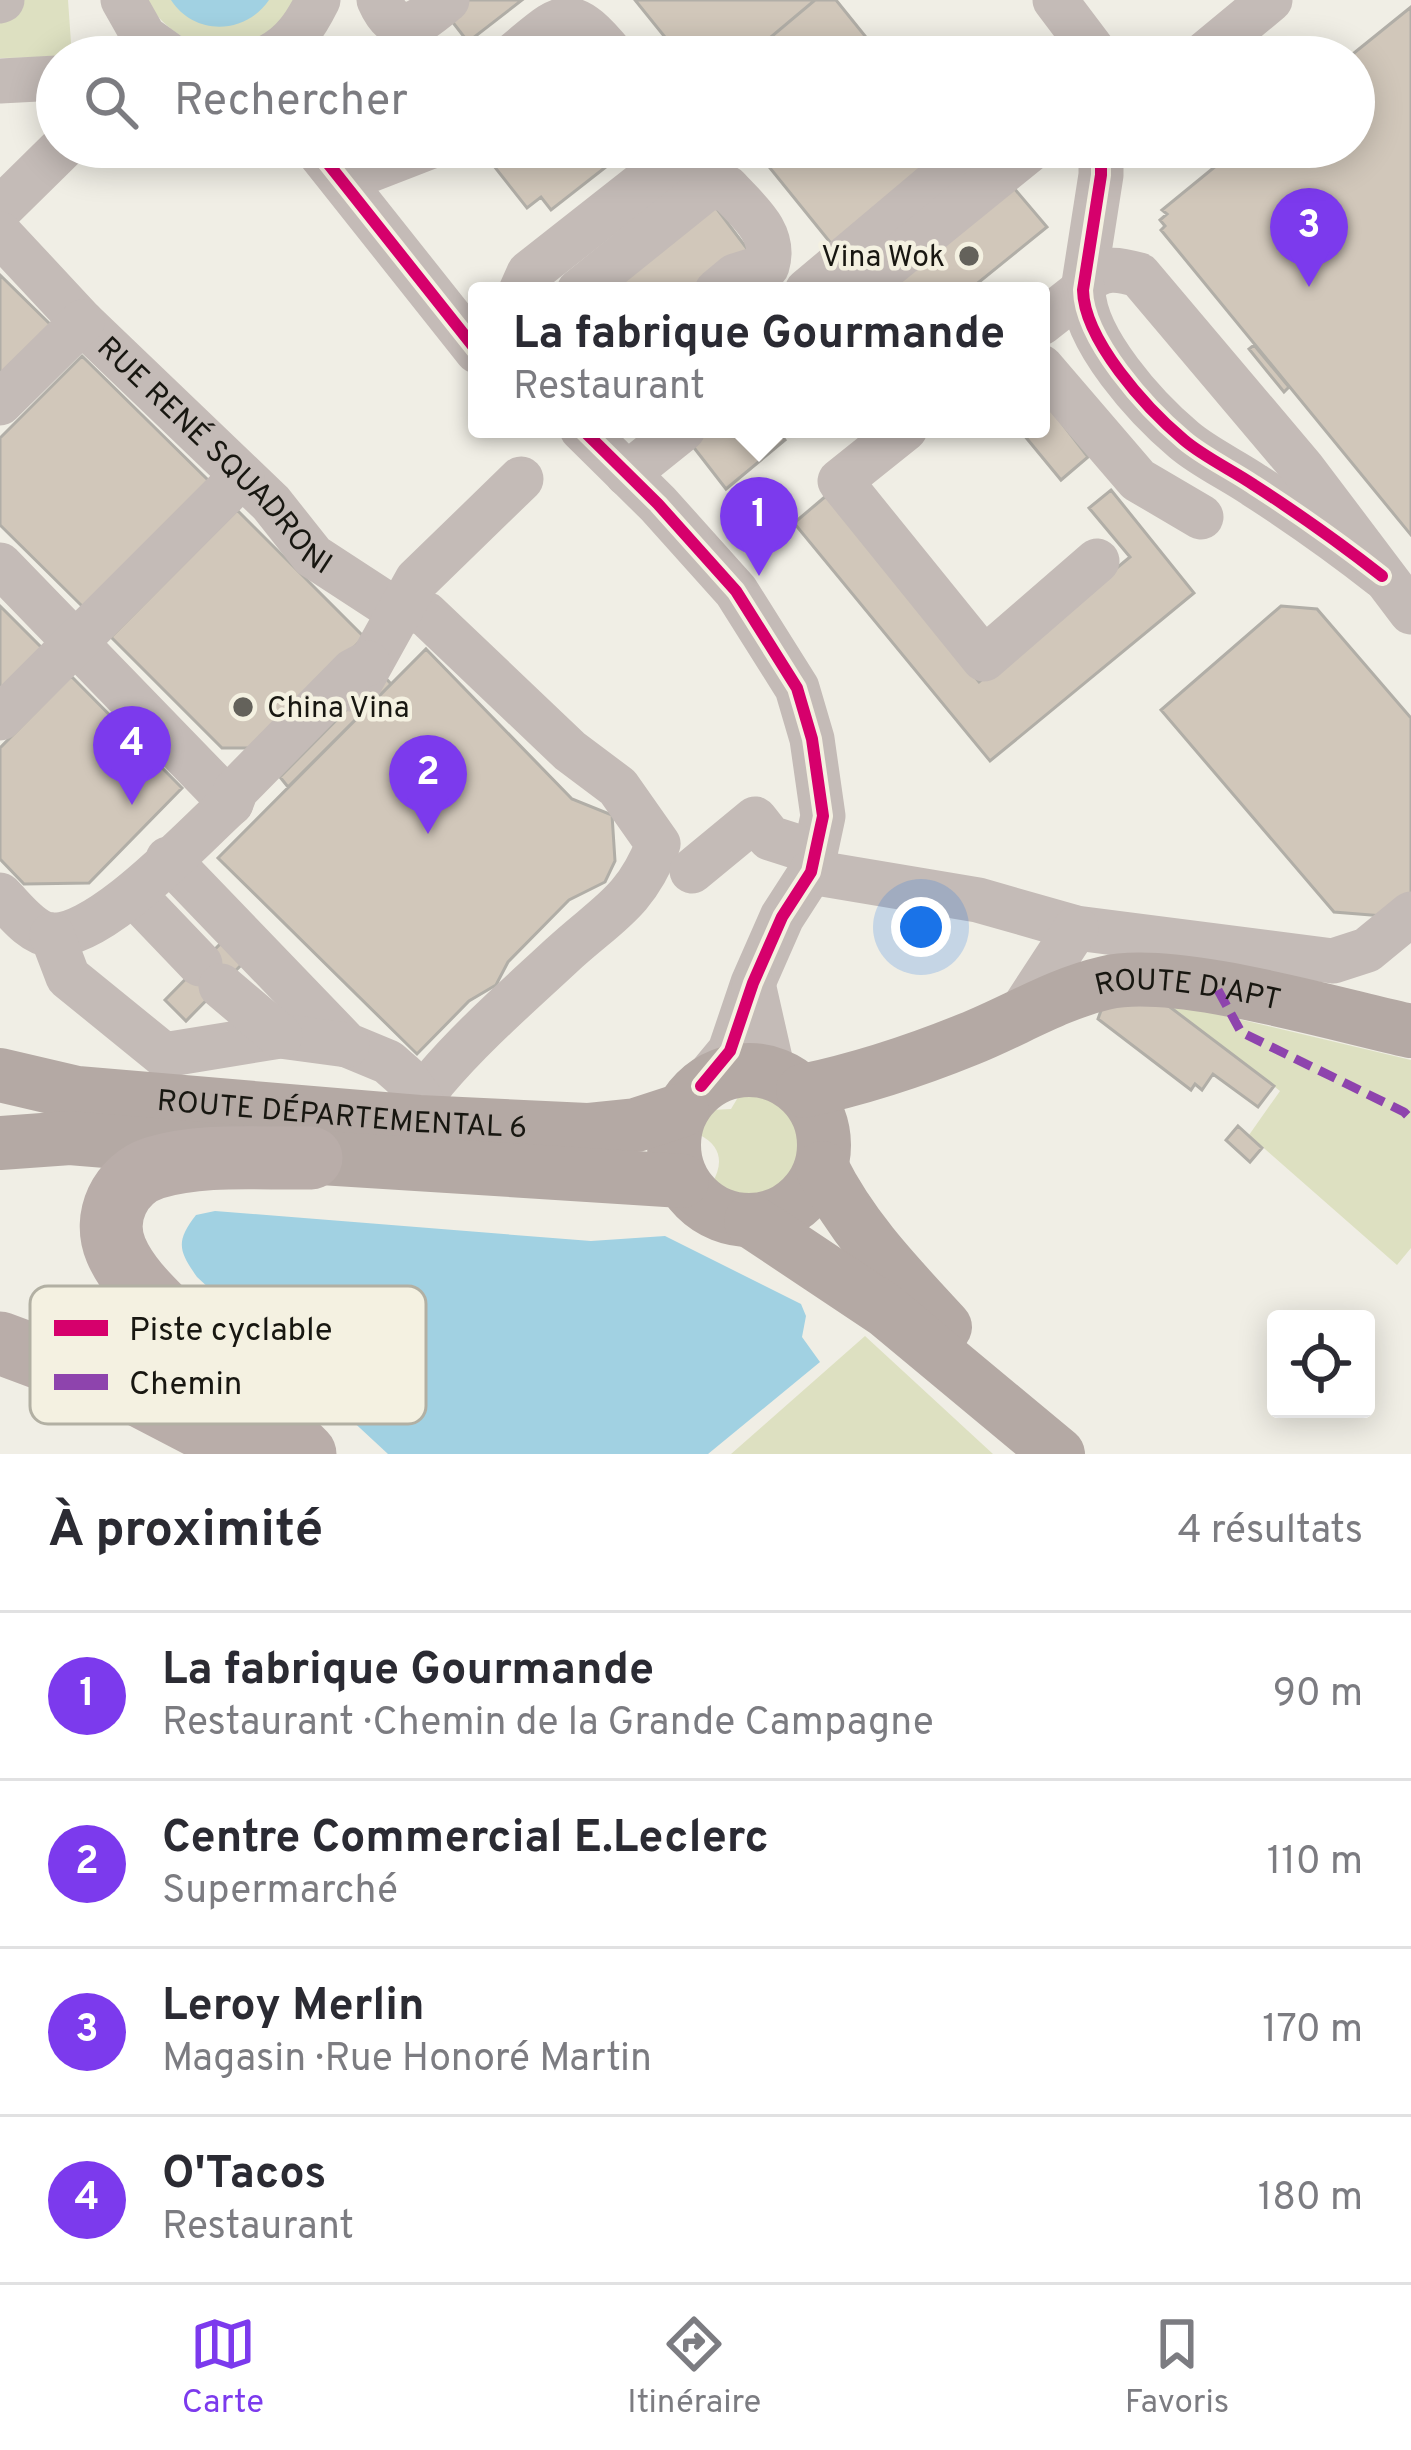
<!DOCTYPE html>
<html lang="fr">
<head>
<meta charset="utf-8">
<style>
  :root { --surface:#fff; --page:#f7f7f7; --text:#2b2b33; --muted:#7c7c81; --line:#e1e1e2; --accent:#7c3aed }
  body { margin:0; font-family:Overpass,sans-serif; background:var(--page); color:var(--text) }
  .controls { position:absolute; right:36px; bottom:36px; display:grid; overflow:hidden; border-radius:12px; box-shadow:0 6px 30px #0003 }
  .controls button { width:108px; height:108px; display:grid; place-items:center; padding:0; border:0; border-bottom:3px solid var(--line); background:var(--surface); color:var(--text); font:60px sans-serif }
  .you { position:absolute; left:921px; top:927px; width:42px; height:42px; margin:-30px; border:9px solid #fff; border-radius:50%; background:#1a73e8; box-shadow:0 0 0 18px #1a73e833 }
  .badge { display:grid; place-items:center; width:78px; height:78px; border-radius:50%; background:var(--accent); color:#fff; font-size:39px; font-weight:700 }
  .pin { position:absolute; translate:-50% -99px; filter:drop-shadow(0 3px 6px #0008) }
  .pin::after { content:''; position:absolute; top:63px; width:42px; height:36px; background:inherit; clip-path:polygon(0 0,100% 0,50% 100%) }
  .popup { position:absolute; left:468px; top:282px; width:582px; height:156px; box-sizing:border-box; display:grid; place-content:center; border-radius:12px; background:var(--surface); filter:drop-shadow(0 3px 9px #0005); font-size:39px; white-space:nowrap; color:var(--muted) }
  .popup b { font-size:45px; color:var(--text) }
  .popup::after { content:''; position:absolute; left:50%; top:100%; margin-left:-24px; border:24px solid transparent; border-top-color:var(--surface) }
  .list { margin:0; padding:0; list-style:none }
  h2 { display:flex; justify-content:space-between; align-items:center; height:156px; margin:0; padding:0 48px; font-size:51px }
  h2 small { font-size:39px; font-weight:400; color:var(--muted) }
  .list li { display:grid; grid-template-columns:78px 1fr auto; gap:36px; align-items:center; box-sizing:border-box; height:168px; padding:0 48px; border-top:3px solid var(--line) }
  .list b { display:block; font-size:45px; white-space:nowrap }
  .list p { margin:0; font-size:39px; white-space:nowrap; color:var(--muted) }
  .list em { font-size:39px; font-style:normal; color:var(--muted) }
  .icon { flex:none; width:66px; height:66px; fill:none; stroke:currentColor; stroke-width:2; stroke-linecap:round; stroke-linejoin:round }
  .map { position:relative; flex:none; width:1411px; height:1454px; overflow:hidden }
  .search { position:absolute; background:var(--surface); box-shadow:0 6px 30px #0003; left:36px; right:36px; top:36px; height:132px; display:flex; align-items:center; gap:30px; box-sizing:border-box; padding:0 42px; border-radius:66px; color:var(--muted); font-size:45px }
  .sheet { height:828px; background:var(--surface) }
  nav { display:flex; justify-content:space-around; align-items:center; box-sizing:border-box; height:168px; border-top:3px solid var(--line); background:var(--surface); font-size:33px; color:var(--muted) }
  nav a { display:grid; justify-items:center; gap:6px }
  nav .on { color:var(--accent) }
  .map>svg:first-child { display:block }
  .green { fill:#dde0c1 }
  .water { fill:#a1d1e2 }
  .building { fill:#d1c7ba; stroke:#b1aea7; stroke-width:3 }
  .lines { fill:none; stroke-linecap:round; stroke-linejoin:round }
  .minor { stroke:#c4bbb7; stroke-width:45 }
  .major { stroke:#b4a9a4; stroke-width:54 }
  .highway { stroke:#b9ada9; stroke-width:63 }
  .quiet { stroke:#8e44ad; stroke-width:9; stroke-dasharray:18 9; stroke-linecap:butt }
  .cycleway-casing { stroke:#f4f1e1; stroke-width:20 }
  .cycleway { stroke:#d6006c; stroke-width:12 }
  .poi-dot { fill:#64625b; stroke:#f4f1e1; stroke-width:4.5 }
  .labels { text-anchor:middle; stroke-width:9; stroke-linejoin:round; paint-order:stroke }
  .poi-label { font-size:30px; fill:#181711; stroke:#f4f1e1; text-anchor:end }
  .street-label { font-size:30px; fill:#181711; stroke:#f4f1e1 }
  .key { fill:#f4f1e1; stroke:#b2b0a3; stroke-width:3 }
  .key-label { font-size:33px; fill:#181711 }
</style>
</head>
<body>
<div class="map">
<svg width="1411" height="1454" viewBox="0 0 1411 1454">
  <rect width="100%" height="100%" fill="#f0eee5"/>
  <path class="green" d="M22,0H68L72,57L0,58V14Z
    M146,0H296C291,8 286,18 279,25C238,69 173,47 146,0Z
    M1162,1001L1411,1060V1248L1397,1265L1249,1135L1280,1091Z
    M749,1091C786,1095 806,1114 809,1151L790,1178L788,1191C760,1206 737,1203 712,1183C724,1163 721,1146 700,1135L712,1110L731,1109L740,1094Z
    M865,1336L993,1454H731Z"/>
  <path class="water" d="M171,0H269C245,35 194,36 171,0Z
    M215,1211L591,1241L665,1236L801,1304L806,1316L802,1337L820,1362L708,1454H388L197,1277C179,1251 175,1242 196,1215Z"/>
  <path class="building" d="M459,0H522L468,42L444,11Z
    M635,0H815L747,57H681Z
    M815,0H836L882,57H747Z
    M1411,7V535L1161,230L1165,226L1160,220L1167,214L1162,210L1239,147H1354V57H1349Z
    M479,147H629L630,148L551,210L541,197L527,208Z
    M753,147H955L838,252Z
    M1013,187L1047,227L968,291H896L890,284Z
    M708,197L748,250L695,291H613Z
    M0,275L54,328L0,383Z
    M1254,345L1289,387L1284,392L1249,349Z
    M82,356L210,482L84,608L0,525V438Z
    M1047,404L1088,457L1061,480L1019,429H1041V409Z
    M702,429H777L785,440L726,489L688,440Z
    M1111,490L1194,593L990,761L794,523L826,496L979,682L1130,557L1089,508Z
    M237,510L364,637L255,748H222L111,637Z
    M0,606L43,649L0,692Z
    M1281,606L1317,609L1411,718V892L1383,916L1334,912L1161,710Z
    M426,649L572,799L612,815L615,861L605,882L569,900L508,962L496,985L469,1001L417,1054L218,858Z
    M382,674L391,684L288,787L280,777Z
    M71,676L182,788L89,883L24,884L0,859V748Z
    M230,934L251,955L186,1021L165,1000Z
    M1162,1001L1274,1086L1258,1107L1213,1074L1202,1090L1195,1084L1191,1090L1098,1019L1104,1002Z
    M1238,1126L1262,1148L1250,1162L1226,1140Z"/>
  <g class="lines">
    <g class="minor">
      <path d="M123,0L144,37L172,57"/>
      <path d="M379,0C398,43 421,21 447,0"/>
      <path d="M1055,0L1098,57"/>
      <path d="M0,1L2,0"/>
      <path d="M268,57C293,45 306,24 318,0"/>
      <path d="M511,57C563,15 567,0 614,57"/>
      <path d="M1201,57L1270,0"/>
      <path d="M0,81L57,78"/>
      <path d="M315,147L477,351"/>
      <path d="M1101,147V175L1083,290C1084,340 1146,408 1184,440C1204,457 1232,470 1254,485C1299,514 1340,543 1382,576"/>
      <path d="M362,173L429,147"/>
      <path d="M0,209L63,147"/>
      <path id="s1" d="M0,234L82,322L271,503L313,556L382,601L426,614L570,751L618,787L658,844C635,904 605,915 561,956C518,996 472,1036 434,1081L421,1100L419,1122"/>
      <path d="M1085,283C1103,266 1118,269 1139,275L1303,469L1411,612"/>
      <path d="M521,291L529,273L679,155L678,147"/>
      <path d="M579,291L707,188H727C748,211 777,233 767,266L735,276L717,291"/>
      <path d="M807,291L978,147"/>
      <path d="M856,291L1033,147"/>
      <path d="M1041,323L1083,290"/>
      <path d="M1041,367L1138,480L1201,517"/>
      <path d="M0,403L82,322"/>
      <path d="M582,429L658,504L736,591L797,688L812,739L823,816L811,872L782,917L753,983L730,1051L701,1086"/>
      <path d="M905,429L840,481L984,659L1097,561"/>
      <path d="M627,474L683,429"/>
      <path d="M0,565L231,803"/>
      <path d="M356,690L417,580L521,479"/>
      <path d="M0,718L242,476"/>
      <path d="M168,859L347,1045L388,1062L404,1076L421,1100"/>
      <path d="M692,871L755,819L770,838L795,846"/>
      <path d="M811,872L978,900L1076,928L1333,961L1367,950L1411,914"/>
      <path d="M133,894L200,964"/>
      <path d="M0,895C14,909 31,933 51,935C100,939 194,836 231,803L236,790L353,671L368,663"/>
      <path d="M52,935L68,977L164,1055L280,1036L347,1045"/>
      <path d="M221,986L280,1036"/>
      <path d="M754,988L773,1072"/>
      <path d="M1018,1017L1076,928"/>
    </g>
    <g class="major">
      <circle cx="749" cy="1145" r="75"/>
      <path id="s2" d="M0,1075L77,1093L419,1122L587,1130L636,1125L682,1110"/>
      <path id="s3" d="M803,1091C860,1079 915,1061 969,1039C1014,1021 1057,994 1105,983C1173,966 1337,1015 1411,1031"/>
      <path d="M0,1143L70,1138L274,1155L682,1181"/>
      <path d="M822,1168C852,1229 899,1277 945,1327"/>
      <path d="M751,1221L886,1311L1058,1454"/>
    </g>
    <path class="highway" d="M0,1343L137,1394L252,1454
      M305,1454C263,1412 222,1371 181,1329C158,1305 129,1281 116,1250C102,1217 120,1179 154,1168C202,1153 261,1159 311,1158"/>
    <path class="quiet" d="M1218,990L1241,1032L1404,1112L1411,1119"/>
    <defs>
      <path id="cycleway" d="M315,147L477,351
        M1101,147V175L1083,290C1084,340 1146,408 1184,440C1204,457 1232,470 1254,485C1299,514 1340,543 1382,576
        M582,429L658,504L736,591L797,688L812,739L823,816L811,872L782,917L753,983L730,1051L701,1086"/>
    </defs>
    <use href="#cycleway" class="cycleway-casing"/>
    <use href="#cycleway" class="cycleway"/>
  </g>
  <g class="poi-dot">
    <circle cx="969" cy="256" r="12"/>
    <circle cx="243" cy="707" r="12"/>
  </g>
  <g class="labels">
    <g class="poi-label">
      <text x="945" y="266">Vina Wok</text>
      <text x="267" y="717" text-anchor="start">China Vina</text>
    </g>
    <g class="street-label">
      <text dy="10" stroke="none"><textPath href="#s1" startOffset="309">RUE RENÉ SQUADRONI</textPath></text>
      <text dy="10" stroke="none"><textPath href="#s3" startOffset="405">ROUTE D'APT</textPath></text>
      <text dy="10" stroke="none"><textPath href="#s2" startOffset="345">ROUTE DÉPARTEMENTAL 6</textPath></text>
    </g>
  </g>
  <rect x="30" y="1286" width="396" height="138" rx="18" class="key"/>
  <rect x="54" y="1320" width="54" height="16" fill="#d6006c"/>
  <rect x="54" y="1374" width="54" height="16" fill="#8e44ad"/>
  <g class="key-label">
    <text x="129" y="1340">Piste cyclable</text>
    <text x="129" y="1394">Chemin</text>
  </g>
</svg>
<div class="controls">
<button><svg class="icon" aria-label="locate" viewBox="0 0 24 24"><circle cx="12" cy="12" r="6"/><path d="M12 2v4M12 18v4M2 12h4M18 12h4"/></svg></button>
</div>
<div class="you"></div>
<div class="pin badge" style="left:759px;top:576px">1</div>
<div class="popup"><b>La fabrique Gourmande</b>Restaurant</div>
<div class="pin badge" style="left:428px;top:834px">2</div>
<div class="pin badge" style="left:1309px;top:287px">3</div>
<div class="pin badge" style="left:132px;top:805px">4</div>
<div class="search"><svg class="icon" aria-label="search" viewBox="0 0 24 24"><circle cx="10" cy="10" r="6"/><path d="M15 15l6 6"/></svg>Rechercher</div>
</div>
<section class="sheet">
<h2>À proximité<small>4 résultats</small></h2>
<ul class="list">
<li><span class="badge">1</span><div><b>La fabrique Gourmande</b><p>Restaurant · Chemin de la Grande Campagne</p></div><em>90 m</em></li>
<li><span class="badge">2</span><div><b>Centre Commercial E.Leclerc</b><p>Supermarché</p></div><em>110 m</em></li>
<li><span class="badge">3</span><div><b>Leroy Merlin</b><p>Magasin · Rue Honoré Martin</p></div><em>170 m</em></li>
<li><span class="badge">4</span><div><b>O'Tacos</b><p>Restaurant</p></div><em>180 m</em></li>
</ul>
</section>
<nav>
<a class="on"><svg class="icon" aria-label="map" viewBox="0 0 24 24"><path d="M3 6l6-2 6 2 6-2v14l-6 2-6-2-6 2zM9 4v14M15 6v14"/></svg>Carte</a>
<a><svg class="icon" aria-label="directions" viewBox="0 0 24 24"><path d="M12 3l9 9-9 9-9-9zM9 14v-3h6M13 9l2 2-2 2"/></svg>Itinéraire</a>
<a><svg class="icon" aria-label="saved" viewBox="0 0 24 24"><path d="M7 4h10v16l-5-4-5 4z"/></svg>Favoris</a>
</nav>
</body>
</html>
